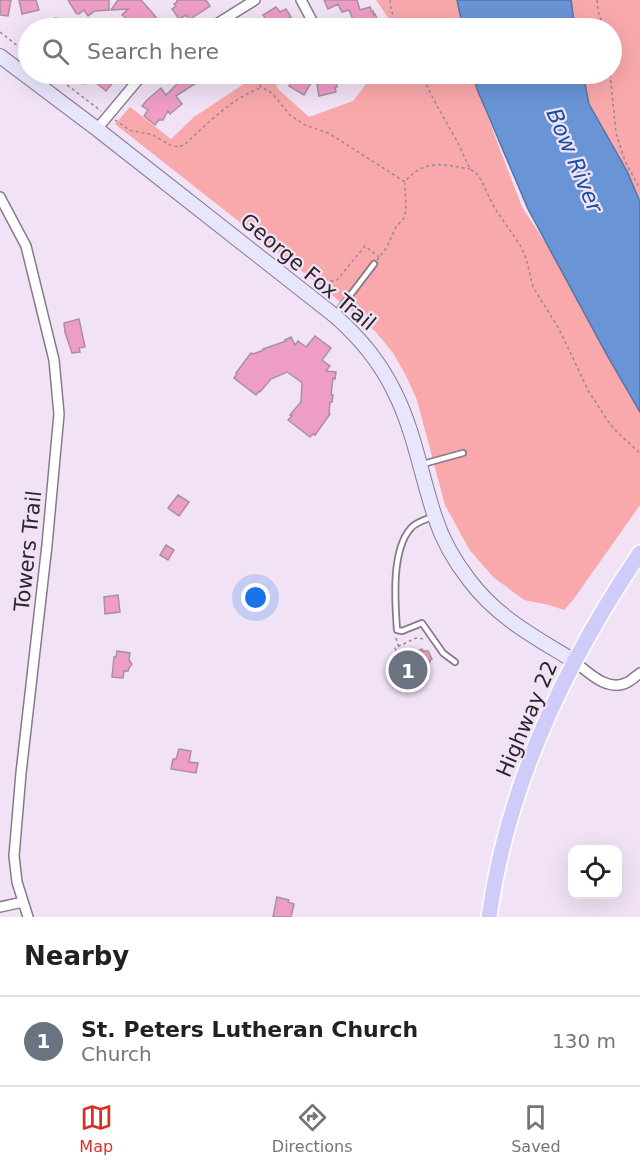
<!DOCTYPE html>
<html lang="en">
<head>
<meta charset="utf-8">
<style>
  :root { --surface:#fff; --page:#f2f2f2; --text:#202124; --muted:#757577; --line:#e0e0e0; --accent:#d93025 }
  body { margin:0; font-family:"DejaVu Sans",sans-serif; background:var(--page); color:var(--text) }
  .controls { position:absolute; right:18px; bottom:18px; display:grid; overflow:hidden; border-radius:12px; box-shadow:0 6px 24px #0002 }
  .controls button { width:54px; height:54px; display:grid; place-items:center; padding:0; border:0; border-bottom:2px solid var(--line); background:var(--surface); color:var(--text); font:30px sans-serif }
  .you { position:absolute; left:256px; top:598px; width:21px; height:21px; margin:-15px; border:4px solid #fff; border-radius:50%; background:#1a73e8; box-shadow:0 0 0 9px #1a73e833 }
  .badge { display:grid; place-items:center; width:39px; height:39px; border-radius:50%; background:var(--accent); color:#fff; font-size:20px; font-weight:700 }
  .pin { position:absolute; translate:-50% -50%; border:3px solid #fff; box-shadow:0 2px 6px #0006 }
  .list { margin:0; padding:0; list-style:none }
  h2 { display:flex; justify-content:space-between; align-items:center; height:78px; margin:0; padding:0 24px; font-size:26px }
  h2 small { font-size:20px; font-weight:400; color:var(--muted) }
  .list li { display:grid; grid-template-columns:39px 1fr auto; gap:18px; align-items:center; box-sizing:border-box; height:90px; padding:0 24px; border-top:2px solid var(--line) }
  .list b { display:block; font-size:22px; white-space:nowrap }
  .list p { margin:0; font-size:20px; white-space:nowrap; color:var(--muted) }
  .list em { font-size:20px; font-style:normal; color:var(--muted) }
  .icon { flex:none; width:33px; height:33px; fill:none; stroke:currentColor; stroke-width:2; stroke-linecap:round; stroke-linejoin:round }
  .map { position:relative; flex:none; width:640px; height:917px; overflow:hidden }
  .search { position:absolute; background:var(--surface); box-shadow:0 6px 24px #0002; left:18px; right:18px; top:18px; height:66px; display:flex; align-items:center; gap:15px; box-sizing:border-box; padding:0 21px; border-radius:33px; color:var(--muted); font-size:22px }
  .sheet { height:168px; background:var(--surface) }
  nav { display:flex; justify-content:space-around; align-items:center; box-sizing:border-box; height:84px; border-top:2px solid var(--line); background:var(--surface); font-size:16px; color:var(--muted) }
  nav a { display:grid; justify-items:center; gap:3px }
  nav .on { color:var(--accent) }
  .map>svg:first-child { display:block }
  .green { fill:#f9a9ab }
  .water { fill:#6995d7; stroke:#5673a4; stroke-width:1.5 }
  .building { fill:#ee9dc7; stroke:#a9919c; stroke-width:1.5 }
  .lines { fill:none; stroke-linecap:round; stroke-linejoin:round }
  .lane-casing { stroke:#887a8d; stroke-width:8 }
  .street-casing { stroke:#887a8d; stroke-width:12 }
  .secondary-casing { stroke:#887a8d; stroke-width:16 }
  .primary-casing { stroke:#fff; stroke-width:18 }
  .path { stroke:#948997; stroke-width:1.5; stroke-dasharray:3 3; stroke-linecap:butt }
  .lane { stroke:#fff; stroke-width:4.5 }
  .street { stroke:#fff; stroke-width:9 }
  .secondary { stroke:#e8e6fc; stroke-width:14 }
  .primary { stroke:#d0ccf9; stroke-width:15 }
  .labels { text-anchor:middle; stroke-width:4.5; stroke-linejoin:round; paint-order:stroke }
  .street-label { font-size:21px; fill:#2b252d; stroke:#f1e2f6 }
  .water-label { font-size:22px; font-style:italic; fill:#184f9e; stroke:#f1e2f6 }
</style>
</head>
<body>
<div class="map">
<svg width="640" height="917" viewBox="0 0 640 917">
  <rect width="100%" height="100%" fill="#f1e2f6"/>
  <path class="green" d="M376,0H457L463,28H392L393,25Z
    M571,0H640V202L627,171L589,104L583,74H612V28H575Z
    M247,74H271L278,89L309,117L353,101L374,74H473L477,89L522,207L594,317L640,405V505L573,600L564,610L549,605L524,600L493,577L469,549L445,505L417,400L405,374L393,353L375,331L332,295L115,124L130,107L171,139L194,117L251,79Z"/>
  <path class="water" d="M457,0H571L575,28H463Z
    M473,74H583L589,104L627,171L640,202V412L608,357L528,209L477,89Z"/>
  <path class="building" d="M0,0H11L8,16L0,15Z
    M19,0H36L39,10L22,14Z
    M68,0H109V10L95,11L88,16L84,10L79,14L76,13Z
    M118,0H141L156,17L154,19L161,28H135L129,23L131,22L122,15L128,9L111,10Z
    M177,0H206L210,6L189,20L186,15L179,19L172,9L176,6L174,4L177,2Z
    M324,0H357L360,10L370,7L372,12L373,11L374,15L375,14L379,23L363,28H339L354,22L349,10L342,12L338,4L328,9Z
    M276,7L280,12L286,9L291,17L289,18L296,28H283L279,23L271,27L263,15Z
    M55,18L72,21L70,28H53Z
    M70,74H107L115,80L106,91L89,77L84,84Z
    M178,74H210L176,96L182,104L170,114L168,111L163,120H159L155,125L144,116L148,110L142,106L147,100L161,88L166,95L180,81L178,78L180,77Z
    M296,74H305L314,78L304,95L289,86Z
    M323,74H335L337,87H335L336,92L319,96L316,79L325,83Z
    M79,319L85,347L79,348L80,352L72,353L65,332L64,323Z
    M315,336L331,348L322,360L330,366L326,371L336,372L335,379L333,378L331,395H333L332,402H330L329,413L330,414L315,435L313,434L310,437L288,420L292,416L290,415L301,402L302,383L297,379L287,372L271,379L260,392L259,391L256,395L234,378L237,374L236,373L251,353L253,354L264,350L263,349L286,341L285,340L291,337L295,345L298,341L306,347Z
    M178,495L189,502L179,516L168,508Z
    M166,545L174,550L168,560L160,555Z
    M118,595L120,612L105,614L104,597Z
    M422,649L423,651H428L432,659L430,660V662L428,663L429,665L417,670L424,684L406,692L399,678L402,677L395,662Z
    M117,651L130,653L129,660L132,664L129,668L128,671H124L123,678L112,677L114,657H116Z
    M179,749L191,751L189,762L198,763L196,773L171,769L173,759H176Z
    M277,897L289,900L288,902L294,904L291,917H273Z"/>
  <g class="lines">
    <defs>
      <path id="lane" d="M336,314L374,264
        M423,464L463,453
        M432,517C425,520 416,522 411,528C391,550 395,602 397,630L402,631L422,623L443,653L455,662"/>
      <path id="street" d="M301,0L316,28
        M210,28L255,0
        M97,129L143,74
        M0,197L26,246L54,360L59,414L47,545L21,773L14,856L17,882L28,917
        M574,661C589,673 608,693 628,682C632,680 636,676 640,673
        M0,907L23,902"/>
      <path id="secondary" d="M0,56L97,129L335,316C359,337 380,362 394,391C414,430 421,475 435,517C442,539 455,562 470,581C498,618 535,637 574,661"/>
      <path id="primary" d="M489,917C507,786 566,662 640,553"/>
    </defs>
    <use href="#lane" class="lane-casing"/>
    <use href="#street" class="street-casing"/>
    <use href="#secondary" class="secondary-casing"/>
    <use href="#primary" class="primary-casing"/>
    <path class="path" d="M390,0L391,9L397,28
      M597,0L598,11L604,28
      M0,32L28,54
      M53,74L101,111
      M254,74L261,87L272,93L290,115L305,125L328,133L338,139L405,182C423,159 443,164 470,169
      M421,74L436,104L457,141L470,169L477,174L481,180L494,207L520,245L526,258L533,287L559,329L589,392L610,424L618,433L640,453
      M610,74L616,133L625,161L640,189
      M115,120L129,130L153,135L170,145L178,147L184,145C207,124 231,99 260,88
      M377,260L387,247L396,227L404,218L406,211L405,183
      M330,297L323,286L324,283L327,280L332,281L337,280L365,246L379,257
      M396,638L400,651
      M400,677L393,663L398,655L395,648L416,638L425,639"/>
    <use href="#lane" class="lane"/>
    <use href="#street" class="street"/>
    <use href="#secondary" class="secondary"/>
    <use href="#primary" class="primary"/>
  </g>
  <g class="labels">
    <g class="street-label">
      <text transform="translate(308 272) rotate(40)" y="7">George Fox Trail</text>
      <text transform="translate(28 551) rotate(-84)" y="7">Towers Trail</text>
      <text transform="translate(527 719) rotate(-67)" y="7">Highway 22</text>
    </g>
    <g class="water-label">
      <text transform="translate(575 160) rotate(67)" y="8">Bow River</text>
    </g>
  </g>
</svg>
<div class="controls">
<button><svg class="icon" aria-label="locate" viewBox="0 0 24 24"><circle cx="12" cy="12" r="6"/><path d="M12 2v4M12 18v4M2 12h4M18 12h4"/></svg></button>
</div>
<div class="you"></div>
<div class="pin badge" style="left:408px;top:670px;background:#6b7280">1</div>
<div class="search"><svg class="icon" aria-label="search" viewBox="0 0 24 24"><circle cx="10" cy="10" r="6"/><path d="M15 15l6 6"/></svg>Search here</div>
</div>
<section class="sheet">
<h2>Nearby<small></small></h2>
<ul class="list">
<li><span class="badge" style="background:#6b7280">1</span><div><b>St. Peters Lutheran Church</b><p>Church</p></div><em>130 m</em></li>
</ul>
</section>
<nav>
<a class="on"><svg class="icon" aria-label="map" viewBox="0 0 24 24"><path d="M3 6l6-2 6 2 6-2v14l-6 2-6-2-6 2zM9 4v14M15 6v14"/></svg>Map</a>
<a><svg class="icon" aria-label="directions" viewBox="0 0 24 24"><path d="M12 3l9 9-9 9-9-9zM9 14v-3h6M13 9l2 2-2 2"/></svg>Directions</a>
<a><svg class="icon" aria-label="saved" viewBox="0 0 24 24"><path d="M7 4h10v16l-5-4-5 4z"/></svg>Saved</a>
</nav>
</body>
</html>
